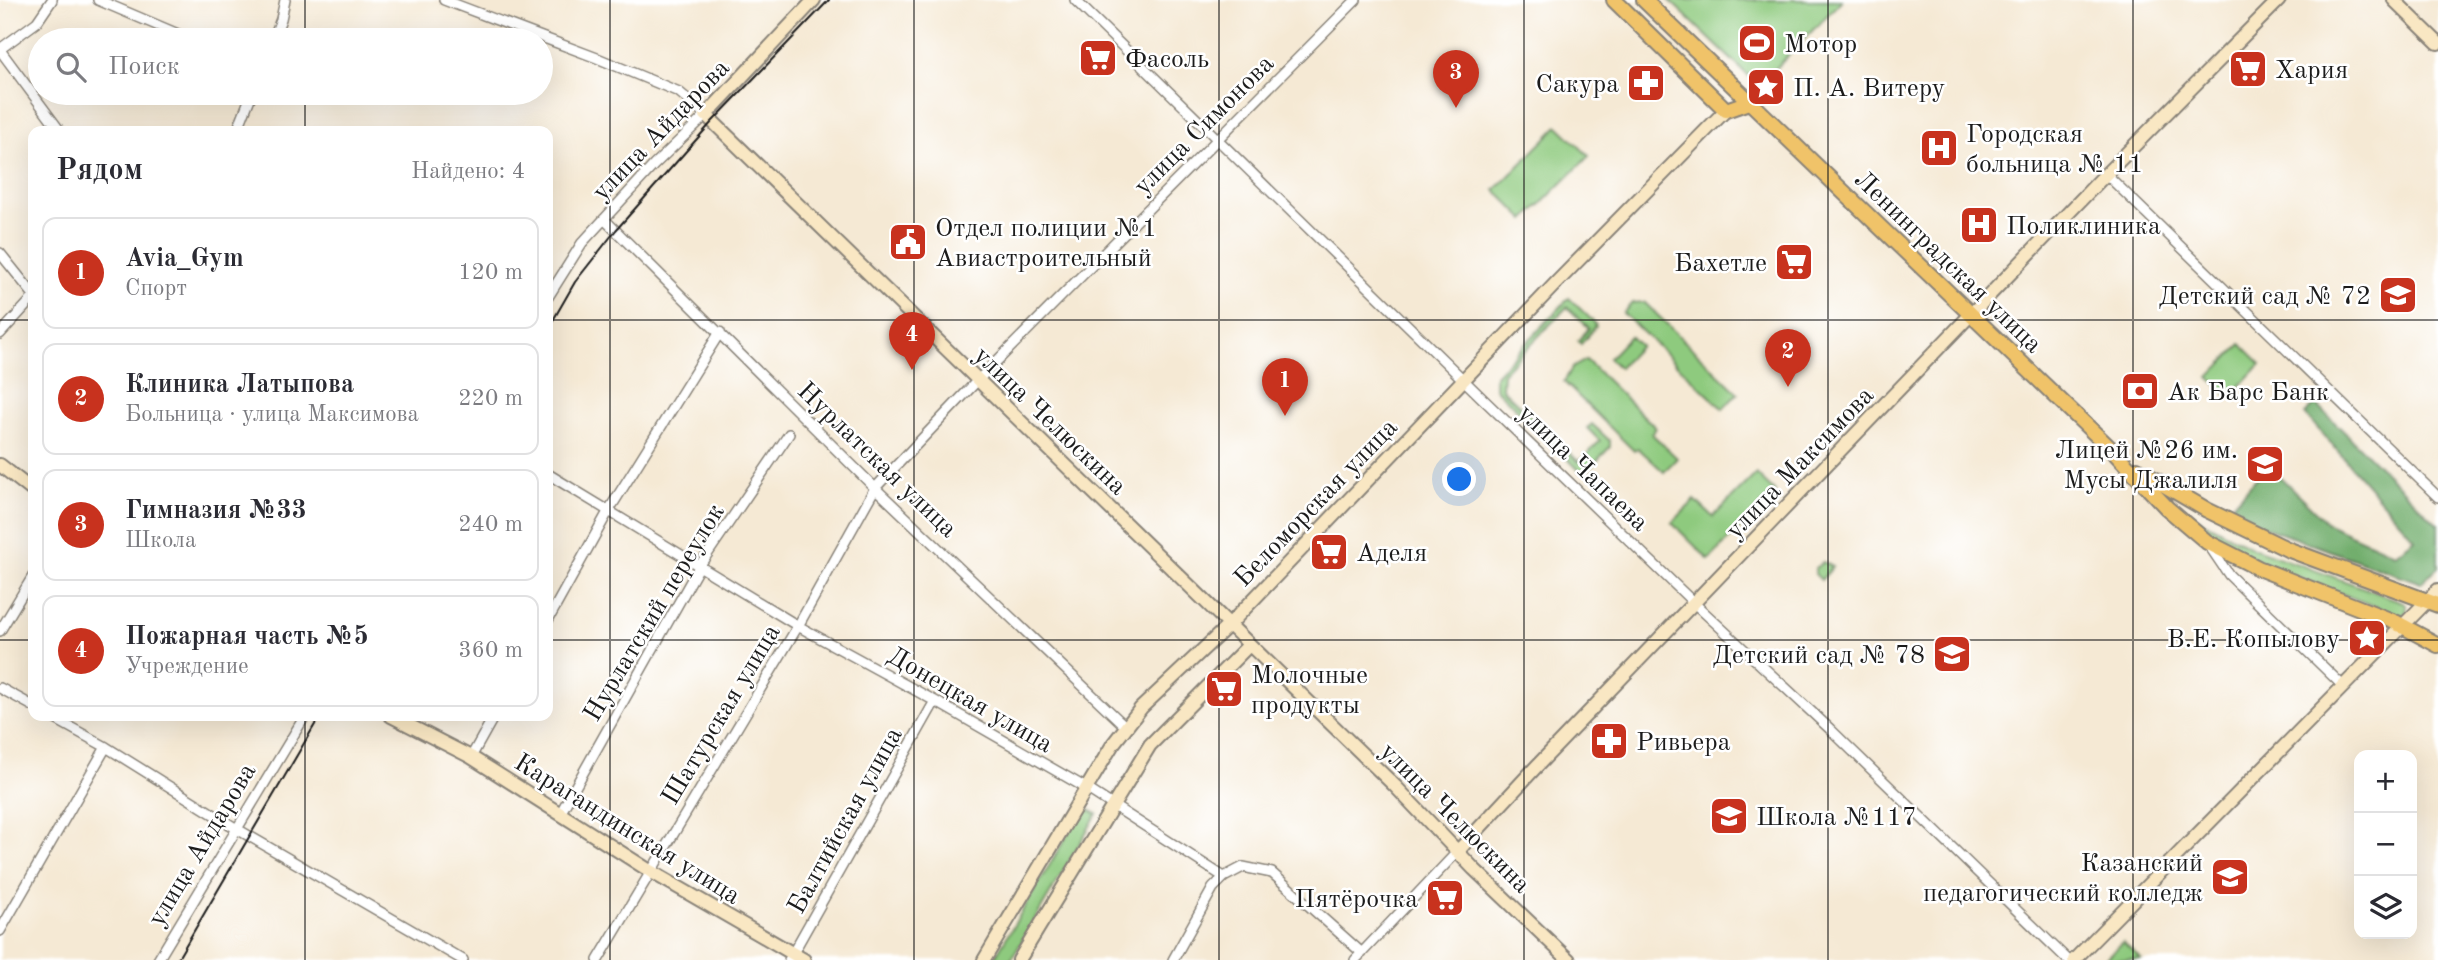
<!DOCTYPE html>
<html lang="ru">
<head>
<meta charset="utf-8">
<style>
  :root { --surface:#fff; --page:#f7f7f7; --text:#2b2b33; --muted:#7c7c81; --line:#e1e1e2; --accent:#c8321e }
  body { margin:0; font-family:"Old Standard TT",serif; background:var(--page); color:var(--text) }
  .controls { position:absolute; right:21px; bottom:21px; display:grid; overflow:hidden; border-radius:14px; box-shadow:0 7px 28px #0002 }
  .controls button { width:63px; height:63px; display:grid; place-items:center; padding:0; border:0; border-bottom:2px solid var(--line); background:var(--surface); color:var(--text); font:35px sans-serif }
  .you { position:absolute; left:1460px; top:480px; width:24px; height:24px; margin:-18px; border:5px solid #fff; border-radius:50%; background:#1a73e8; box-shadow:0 0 0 10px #1a73e833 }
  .badge { display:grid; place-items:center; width:46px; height:46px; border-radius:50%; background:var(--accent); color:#fff; font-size:23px; font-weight:700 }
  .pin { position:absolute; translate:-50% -58px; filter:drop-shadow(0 2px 4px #0008) }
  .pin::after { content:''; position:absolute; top:37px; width:24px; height:21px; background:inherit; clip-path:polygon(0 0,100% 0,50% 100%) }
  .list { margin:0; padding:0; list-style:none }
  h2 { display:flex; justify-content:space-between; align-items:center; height:91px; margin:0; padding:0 28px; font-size:30px }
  h2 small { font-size:23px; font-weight:400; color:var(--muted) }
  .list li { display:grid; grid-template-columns:46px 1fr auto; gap:21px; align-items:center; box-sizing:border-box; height:112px; margin:0 14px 14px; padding:0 14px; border:2px solid var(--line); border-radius:14px }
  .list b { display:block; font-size:26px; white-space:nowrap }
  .list p { margin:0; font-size:23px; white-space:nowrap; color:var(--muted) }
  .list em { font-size:23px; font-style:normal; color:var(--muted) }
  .icon { flex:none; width:38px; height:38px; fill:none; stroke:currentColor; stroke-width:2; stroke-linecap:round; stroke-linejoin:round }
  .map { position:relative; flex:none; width:2438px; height:960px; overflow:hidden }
  .search { position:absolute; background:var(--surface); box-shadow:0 7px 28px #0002; left:28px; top:28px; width:525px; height:77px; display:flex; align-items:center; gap:18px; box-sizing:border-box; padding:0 24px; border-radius:38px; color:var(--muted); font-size:26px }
  .panel { position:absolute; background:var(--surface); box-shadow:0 7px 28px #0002; left:28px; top:126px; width:525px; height:595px; border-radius:14px }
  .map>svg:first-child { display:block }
  .green { fill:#8eca7e; stroke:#55734d; stroke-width:2 }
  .forest { fill:#72ae6d; stroke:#476544; stroke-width:2 }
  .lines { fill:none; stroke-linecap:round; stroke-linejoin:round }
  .street-casing { stroke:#888278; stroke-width:12 }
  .secondary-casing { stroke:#888278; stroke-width:16 }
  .primary-casing { stroke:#888278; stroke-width:18 }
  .street { stroke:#fff; stroke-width:9 }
  .secondary { stroke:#f9e7c3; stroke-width:12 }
  .primary { stroke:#f0c369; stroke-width:14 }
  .tram { stroke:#1c1c1c; stroke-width:2 }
  .grid { fill:none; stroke:#1c1c1c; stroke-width:2; stroke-opacity:0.55 }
  .labels { text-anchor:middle; stroke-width:5; stroke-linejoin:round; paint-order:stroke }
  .poi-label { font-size:26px; fill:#1c1c1c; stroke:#fff; text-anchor:start }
  .street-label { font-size:26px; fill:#1c1c1c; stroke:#fff }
</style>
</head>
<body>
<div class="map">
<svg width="2438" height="960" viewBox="0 0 2438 960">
  <rect width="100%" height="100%" fill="#fff"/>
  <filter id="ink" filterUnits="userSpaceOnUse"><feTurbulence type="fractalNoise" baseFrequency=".0143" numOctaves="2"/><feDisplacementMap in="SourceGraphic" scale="14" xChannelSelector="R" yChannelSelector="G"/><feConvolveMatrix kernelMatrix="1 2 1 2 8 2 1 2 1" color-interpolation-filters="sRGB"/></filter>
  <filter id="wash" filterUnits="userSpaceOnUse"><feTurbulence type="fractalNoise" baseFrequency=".00686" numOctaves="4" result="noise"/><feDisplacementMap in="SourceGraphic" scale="28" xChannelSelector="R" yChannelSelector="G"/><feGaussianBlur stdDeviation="1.57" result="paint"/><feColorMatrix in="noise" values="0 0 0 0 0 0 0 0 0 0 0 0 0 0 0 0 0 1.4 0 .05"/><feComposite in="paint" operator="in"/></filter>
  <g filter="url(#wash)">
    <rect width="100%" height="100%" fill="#f5e9d4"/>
    <path class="green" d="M1669,0H1842L1759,86Z
      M1558,126L1589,156L1525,220L1495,190Z
      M1569,298L1594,322L1596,326L1581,344L1578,341L1589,328L1567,307L1503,373L1502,389L1579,462L1600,441L1587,428L1592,424L1610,441V447L1586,472H1581L1495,388V376Z
      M1644,302L1738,393L1723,409L1623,313L1632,303Z
      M1630,336L1640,346L1619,368L1609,358Z
      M2241,344L2261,364L2230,397L2209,377Z
      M1586,360L1656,428L1652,434L1677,458L1664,472L1638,448L1634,451L1564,382L1572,368Z
      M1756,474L1775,492L1709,560L1672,523L1695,500L1713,517Z
      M2189,514L2253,548L2403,602L2406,604L2407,611L2402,616C2368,603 2194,544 2189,514Z
      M1823,562L1833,567L1821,580L1815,574V568Z
      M1084,807L1097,814L1011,960H993Z
      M2123,942L2141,959L2105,960Z"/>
    <path class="forest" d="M2316,404L2438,524V567L2421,583L2269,529L2228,510L2268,465L2328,524L2395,554L2415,539L2305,414Z"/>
  </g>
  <g filter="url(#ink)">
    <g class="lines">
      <defs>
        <path id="street" d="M98,0L192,40
          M444,0L597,58L679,92L706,115L654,165L582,243L548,297
          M1075,0L1483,399L1694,603L1830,729L2068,960
          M273,40L281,19L285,0
          M0,49L37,22L52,0
          M0,50L60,131
          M237,131L252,93
          M2106,174L2438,497
          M604,219L875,488L1125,726
          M0,253L33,294
          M0,334L33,298
          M548,474L798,626L935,701L1086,788L1224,877L1243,867L1272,873L1362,953
          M2208,544L2229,575L2344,687
          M548,620L609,510L720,332
          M0,631L33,576
          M0,688L33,706
          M50,716L106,747L237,829L463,960
          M471,757L494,716
          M560,814L700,565L789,434
          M0,931L106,747
          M158,960L305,716
          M598,960L798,626L875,488L978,380L1356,0
          M789,960L935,701
          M1173,960L1213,888L1224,877
          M1355,960L1458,851"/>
        <path id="secondary" d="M814,0L706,115L1395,786L1474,869L1569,960
          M2394,0L2438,43
          M0,465L33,491
          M391,716L471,757L650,871L804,960
          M1458,851L1536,767L2102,178L2279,0
          M984,960L1113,744L1141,708L1229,625L1557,282L1726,110
          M1019,960L1150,745L1249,645
          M2074,960L2438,590"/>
        <path id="primary" d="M1614,0L1726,110L1749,102
          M1644,0L2116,454L2167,508L2207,542L2258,568L2395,622L2438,645
          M2137,469L2207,510L2287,549L2438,605"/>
      </defs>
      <use href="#street" class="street-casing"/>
      <use href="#secondary" class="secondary-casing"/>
      <use href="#primary" class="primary-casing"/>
      <use href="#street" class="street"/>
      <use href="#secondary" class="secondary"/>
      <use href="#primary" class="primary"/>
      <path class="tram" d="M548,329L575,282L616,230L712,122L829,0
        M177,960L320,716"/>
    </g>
  </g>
  <path class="grid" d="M305,0V40M610,0V960M914,0V960M1219,0V960M1524,0V960M1828,0V960M2133,0V960M305,93V131M0,320H33M548,320H2438M0,640H33M548,640H2438M305,716V960"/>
  <defs>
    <symbol id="stadium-square" viewBox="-11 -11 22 22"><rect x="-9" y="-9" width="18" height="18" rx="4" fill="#c8321e" stroke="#fff"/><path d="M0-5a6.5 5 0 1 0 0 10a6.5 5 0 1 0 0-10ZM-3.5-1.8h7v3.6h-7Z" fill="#fff"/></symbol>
    <symbol id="supermarket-square" viewBox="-11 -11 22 22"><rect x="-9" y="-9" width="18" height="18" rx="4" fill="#c8321e" stroke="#fff"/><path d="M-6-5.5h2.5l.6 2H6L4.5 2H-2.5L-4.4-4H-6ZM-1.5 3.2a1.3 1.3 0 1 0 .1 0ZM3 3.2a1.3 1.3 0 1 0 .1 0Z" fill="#fff"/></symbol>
    <symbol id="pharmacy-square" viewBox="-11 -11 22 22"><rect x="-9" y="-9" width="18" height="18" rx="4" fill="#c8321e" stroke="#fff"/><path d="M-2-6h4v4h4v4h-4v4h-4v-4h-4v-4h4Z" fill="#fff"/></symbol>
    <symbol id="sight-square" viewBox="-11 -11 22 22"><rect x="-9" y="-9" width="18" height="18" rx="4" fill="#c8321e" stroke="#fff"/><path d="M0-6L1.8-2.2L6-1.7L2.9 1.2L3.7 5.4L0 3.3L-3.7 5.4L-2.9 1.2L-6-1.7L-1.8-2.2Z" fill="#fff"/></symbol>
    <symbol id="hospital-square" viewBox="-11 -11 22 22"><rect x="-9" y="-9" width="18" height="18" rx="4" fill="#c8321e" stroke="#fff"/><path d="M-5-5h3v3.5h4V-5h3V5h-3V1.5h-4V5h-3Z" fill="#fff"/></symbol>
    <symbol id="civic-square" viewBox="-11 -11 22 22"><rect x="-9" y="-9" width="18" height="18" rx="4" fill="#c8321e" stroke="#fff"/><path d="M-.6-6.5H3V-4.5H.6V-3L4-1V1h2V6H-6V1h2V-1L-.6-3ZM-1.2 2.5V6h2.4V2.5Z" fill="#fff"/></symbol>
    <symbol id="school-square" viewBox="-11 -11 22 22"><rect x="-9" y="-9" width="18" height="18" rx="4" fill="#c8321e" stroke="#fff"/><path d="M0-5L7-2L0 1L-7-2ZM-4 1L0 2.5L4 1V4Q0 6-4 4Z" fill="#fff"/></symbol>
    <symbol id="bank-square" viewBox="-11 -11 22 22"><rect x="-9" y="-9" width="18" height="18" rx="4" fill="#c8321e" stroke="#fff"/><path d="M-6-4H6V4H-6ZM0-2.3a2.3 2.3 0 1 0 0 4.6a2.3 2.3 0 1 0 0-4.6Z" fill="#fff"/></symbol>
    <symbol id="university-square" viewBox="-11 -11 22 22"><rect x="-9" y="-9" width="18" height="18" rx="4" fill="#c8321e" stroke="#fff"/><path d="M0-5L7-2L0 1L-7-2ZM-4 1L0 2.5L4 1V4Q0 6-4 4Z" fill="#fff"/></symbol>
  </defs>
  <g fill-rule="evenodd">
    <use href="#stadium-square" x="1735" y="21" width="44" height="44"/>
    <use href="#supermarket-square" x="1076" y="36" width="44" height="44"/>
    <use href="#supermarket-square" x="2226" y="47" width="44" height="44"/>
    <use href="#pharmacy-square" x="1624" y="61" width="44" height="44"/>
    <use href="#sight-square" x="1744" y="65" width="44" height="44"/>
    <use href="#hospital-square" x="1917" y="126" width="44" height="44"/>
    <use href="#hospital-square" x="1957" y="203" width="44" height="44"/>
    <use href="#civic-square" x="886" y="220" width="44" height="44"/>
    <use href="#supermarket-square" x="1772" y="240" width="44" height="44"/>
    <use href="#school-square" x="2376" y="273" width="44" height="44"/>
    <use href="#bank-square" x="2118" y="369" width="44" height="44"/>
    <use href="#school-square" x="2243" y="442" width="44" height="44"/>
    <use href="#supermarket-square" x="1307" y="530" width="44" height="44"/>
    <use href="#sight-square" x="2345" y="616" width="44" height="44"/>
    <use href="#school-square" x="1930" y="632" width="44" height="44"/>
    <use href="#supermarket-square" x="1202" y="667" width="44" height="44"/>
    <use href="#pharmacy-square" x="1587" y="719" width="44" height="44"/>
    <use href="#school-square" x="1707" y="794" width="44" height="44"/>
    <use href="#university-square" x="2208" y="855" width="44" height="44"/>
    <use href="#supermarket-square" x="1423" y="876" width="44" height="44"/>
  </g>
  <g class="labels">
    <g class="poi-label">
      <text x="1784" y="52">Мотор</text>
      <text x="1125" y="67">Фасоль</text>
      <text x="2275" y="78">Хария</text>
      <text x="1619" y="92" text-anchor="end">Сакура</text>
      <text x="1793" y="96">П. А. Витеру</text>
      <text x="1966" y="142">Городская<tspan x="1966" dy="30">больница № 11</tspan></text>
      <text x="2006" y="234">Поликлиника</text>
      <text x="935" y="236">Отдел полиции №1<tspan x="935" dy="30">Авиастроительный</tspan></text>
      <text x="1767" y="271" text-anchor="end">Бахетле</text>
      <text x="2371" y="304" text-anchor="end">Детский сад № 72</text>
      <text x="2167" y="400">Ак Барс Банк</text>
      <text x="2238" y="458" text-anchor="end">Лицей №26 им.<tspan x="2238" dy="30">Мусы Джалиля</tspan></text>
      <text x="1356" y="561">Аделя</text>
      <text x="2340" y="647" text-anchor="end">В.Е. Копылову</text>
      <text x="1925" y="663" text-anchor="end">Детский сад № 78</text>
      <text x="1251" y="683">Молочные<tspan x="1251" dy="30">продукты</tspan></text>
      <text x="1636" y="750">Ривьера</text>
      <text x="1756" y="825">Школа №117</text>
      <text x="2203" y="871" text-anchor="end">Казанский<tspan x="2203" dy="30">педагогический колледж</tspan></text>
      <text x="1418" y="907" text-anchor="end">Пятёрочка</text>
    </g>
    <g class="street-label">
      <text transform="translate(1203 124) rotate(-45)" y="9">улица Симонова</text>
      <text transform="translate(660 129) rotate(-46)" y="9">улица Айдарова</text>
      <text transform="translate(1949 261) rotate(44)" y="9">Ленинградская улица</text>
      <text transform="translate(1051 420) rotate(44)" y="9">улица Челюскина</text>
      <text transform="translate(878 459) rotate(44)" y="9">Нурлатская улица</text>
      <text transform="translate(1799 462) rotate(-46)" y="9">улица Максимова</text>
      <text transform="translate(1584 467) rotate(44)" y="9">улица Чапаева</text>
      <text transform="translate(1315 502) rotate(-46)" y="9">Беломорская улица</text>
      <text transform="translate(653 612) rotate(-59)" y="9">Нурлатский переулок</text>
      <text transform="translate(971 699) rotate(30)" y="9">Донецкая улица</text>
      <text transform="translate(720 714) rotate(-59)" y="9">Шатурская улица</text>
      <text transform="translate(1456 817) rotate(45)" y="9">улица Челюскина</text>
      <text transform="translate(844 820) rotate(-61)" y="9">Балтийская улица</text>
      <text transform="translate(628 828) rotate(32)" y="9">Карагандинская улица</text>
      <text transform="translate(201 844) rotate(-59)" y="9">улица Айдарова</text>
    </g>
  </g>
</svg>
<div class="controls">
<button>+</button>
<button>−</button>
<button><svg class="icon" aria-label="layers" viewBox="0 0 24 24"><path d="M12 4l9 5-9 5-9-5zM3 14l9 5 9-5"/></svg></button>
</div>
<div class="you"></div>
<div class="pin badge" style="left:1285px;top:416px">1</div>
<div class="pin badge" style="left:1788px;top:387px">2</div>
<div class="pin badge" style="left:1456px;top:108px">3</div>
<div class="pin badge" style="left:912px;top:370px">4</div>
<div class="search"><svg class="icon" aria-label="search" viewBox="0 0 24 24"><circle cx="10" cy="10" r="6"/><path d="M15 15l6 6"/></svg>Поиск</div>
<section class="panel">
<h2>Рядом<small>Найдено: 4</small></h2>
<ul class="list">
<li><span class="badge">1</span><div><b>Avia_Gym</b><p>Спорт</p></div><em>120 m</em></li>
<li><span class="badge">2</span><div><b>Клиника Латыпова</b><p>Больница · улица Максимова</p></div><em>220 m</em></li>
<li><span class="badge">3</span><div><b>Гимназия №33</b><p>Школа</p></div><em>240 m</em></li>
<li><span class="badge">4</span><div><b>Пожарная часть №5</b><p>Учреждение</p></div><em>360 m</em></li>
</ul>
</section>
</div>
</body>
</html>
